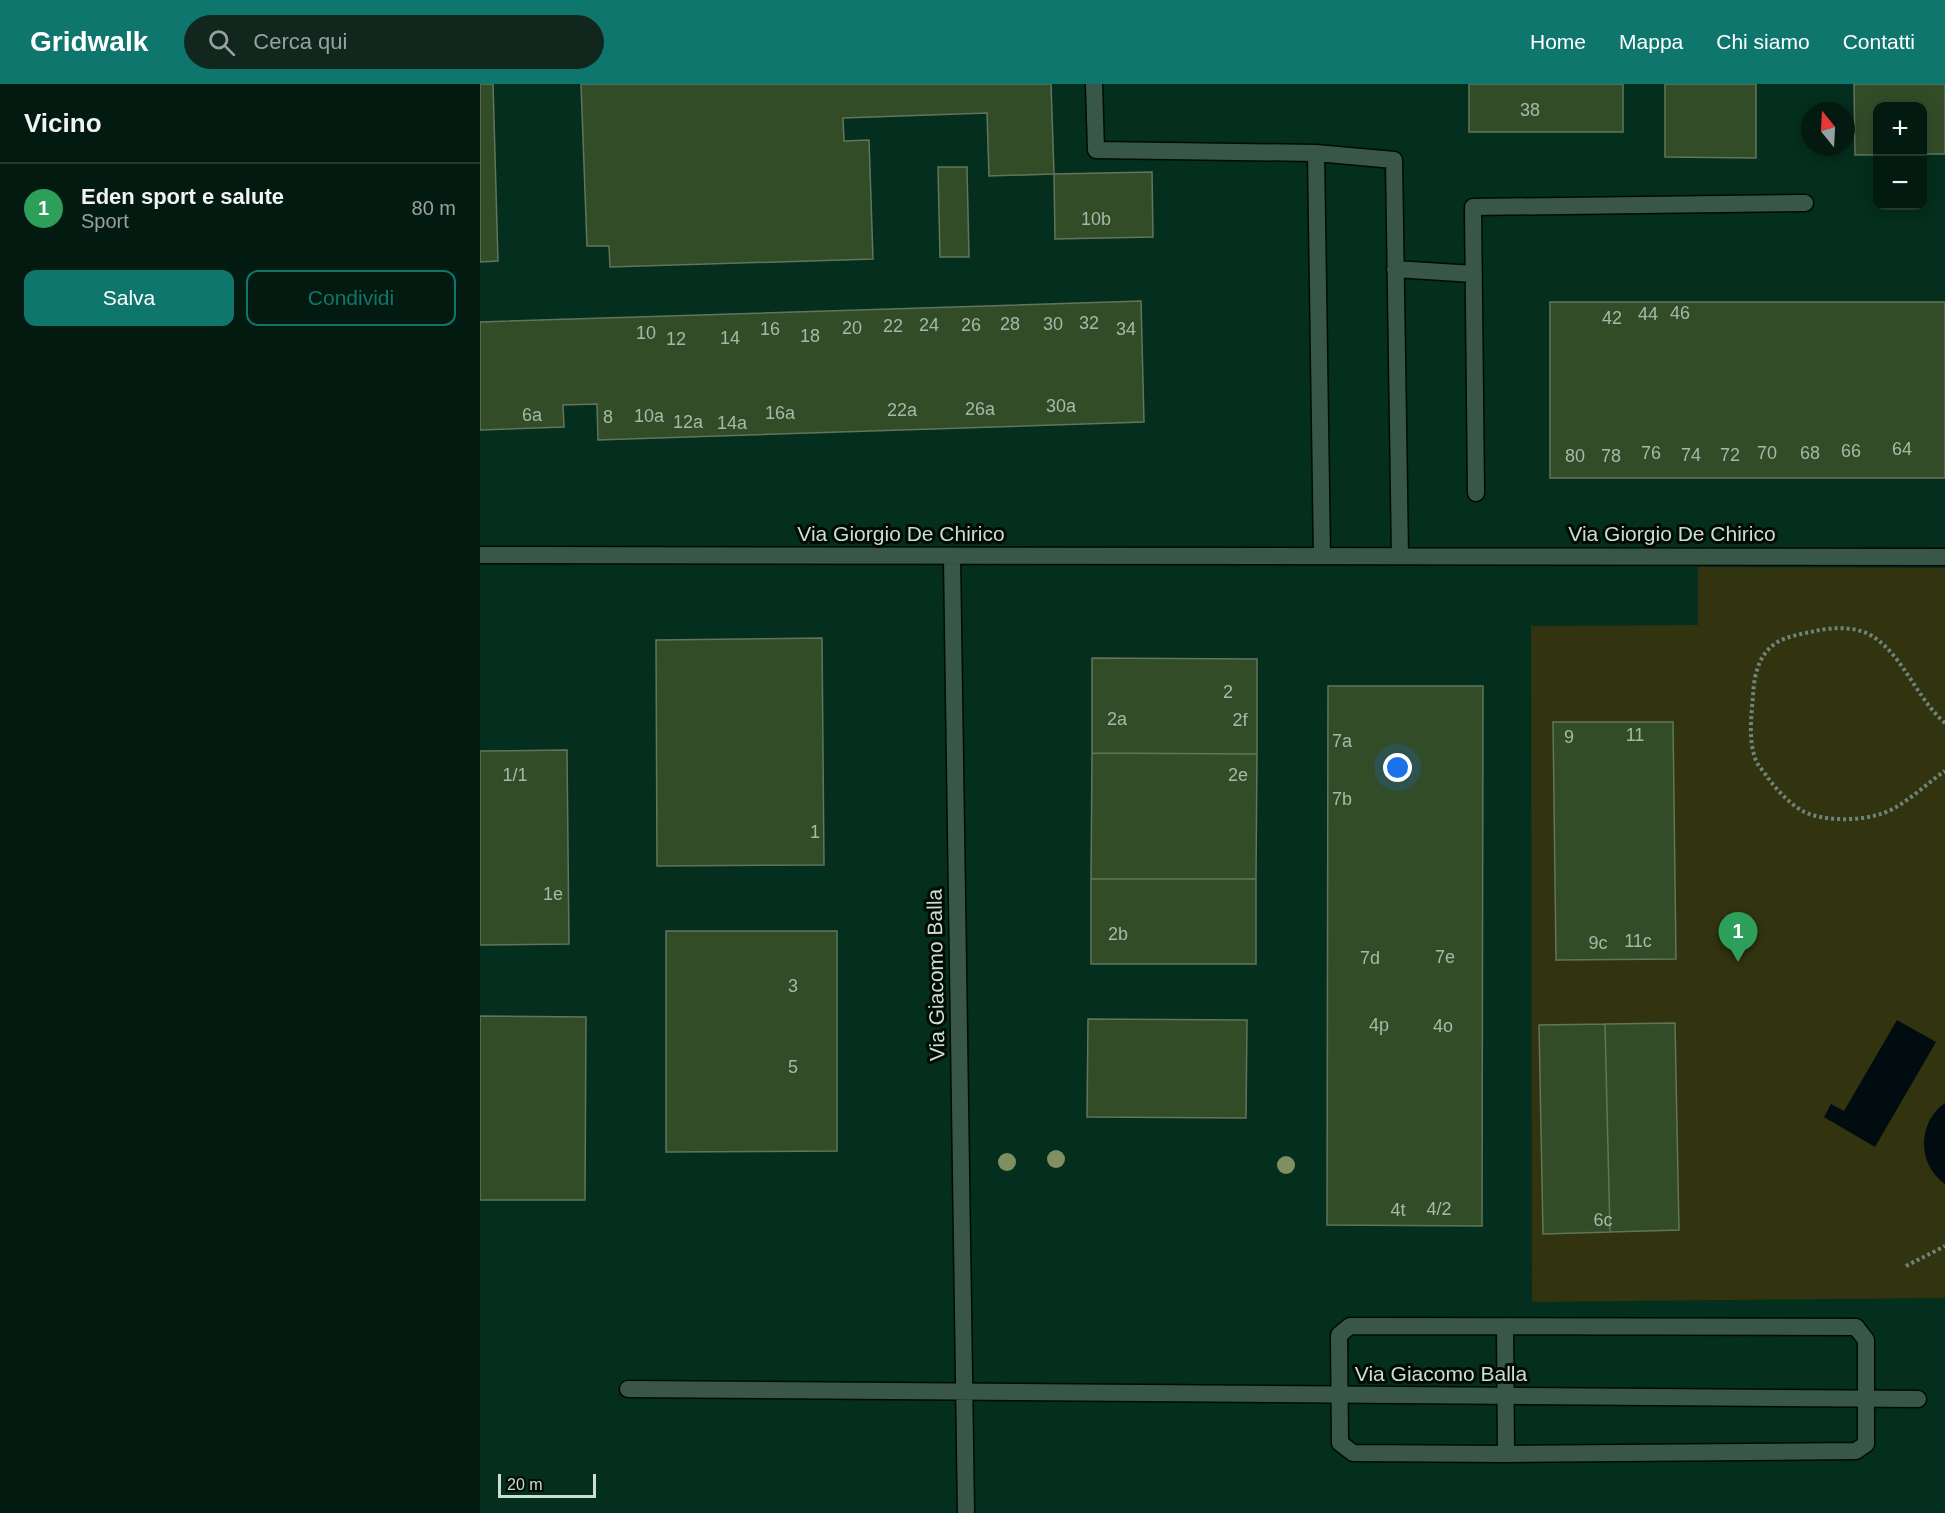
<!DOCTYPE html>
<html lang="it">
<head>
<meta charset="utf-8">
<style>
  :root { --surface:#031a10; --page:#11271e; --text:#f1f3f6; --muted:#97a19f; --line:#243830; --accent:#0f766e }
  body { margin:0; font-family:Helvetica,sans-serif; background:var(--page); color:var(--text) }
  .controls { position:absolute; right:18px; top:18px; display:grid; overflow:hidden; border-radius:12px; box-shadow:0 3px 15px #0003 }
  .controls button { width:54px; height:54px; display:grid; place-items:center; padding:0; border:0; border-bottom:2px solid var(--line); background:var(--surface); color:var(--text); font:30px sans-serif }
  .compass { position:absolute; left:1321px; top:18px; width:54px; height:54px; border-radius:50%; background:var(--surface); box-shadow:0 3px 15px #0003; rotate:342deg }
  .scale { position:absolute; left:18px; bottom:15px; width:98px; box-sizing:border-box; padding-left:6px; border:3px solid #ccddd4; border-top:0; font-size:16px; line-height:21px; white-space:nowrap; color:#ccddd4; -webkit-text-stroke:4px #010a05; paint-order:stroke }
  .you { position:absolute; left:918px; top:684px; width:21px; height:21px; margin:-15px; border:4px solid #fff; border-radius:50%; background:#1a73e8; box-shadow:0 0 0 9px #1a73e833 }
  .badge { display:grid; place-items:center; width:39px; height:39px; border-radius:50%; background:var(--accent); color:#fff; font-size:20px; font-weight:700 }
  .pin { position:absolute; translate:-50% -50px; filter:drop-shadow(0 2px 3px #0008) }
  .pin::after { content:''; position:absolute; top:32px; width:21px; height:18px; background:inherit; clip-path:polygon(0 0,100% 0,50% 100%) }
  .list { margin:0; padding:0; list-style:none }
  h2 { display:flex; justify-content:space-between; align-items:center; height:78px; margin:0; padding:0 24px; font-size:26px }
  h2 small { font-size:20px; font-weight:400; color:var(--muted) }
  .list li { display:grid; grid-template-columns:39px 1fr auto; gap:18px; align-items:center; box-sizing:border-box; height:90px; padding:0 24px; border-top:2px solid var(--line) }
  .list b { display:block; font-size:22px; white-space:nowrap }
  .list p { margin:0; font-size:20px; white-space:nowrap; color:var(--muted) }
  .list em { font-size:20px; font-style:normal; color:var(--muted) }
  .actions { display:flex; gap:12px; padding:18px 24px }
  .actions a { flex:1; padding:14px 0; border:2px solid var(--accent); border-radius:12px; text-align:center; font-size:21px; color:var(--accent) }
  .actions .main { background:var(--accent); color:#fff }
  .icon { flex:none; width:33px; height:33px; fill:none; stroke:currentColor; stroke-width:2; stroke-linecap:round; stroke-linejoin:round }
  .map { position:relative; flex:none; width:1465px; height:1429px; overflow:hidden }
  header { display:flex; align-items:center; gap:36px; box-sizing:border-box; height:84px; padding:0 30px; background:var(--accent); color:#fff }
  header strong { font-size:28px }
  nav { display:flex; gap:33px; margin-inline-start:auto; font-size:21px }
  .search { width:420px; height:54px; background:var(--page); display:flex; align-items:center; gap:15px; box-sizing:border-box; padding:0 21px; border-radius:33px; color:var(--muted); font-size:22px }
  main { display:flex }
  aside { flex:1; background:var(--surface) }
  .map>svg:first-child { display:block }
  .built { fill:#042e1e; fill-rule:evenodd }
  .green { fill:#32330f }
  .water { fill:#000c10 }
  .building { fill:#334c28; stroke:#62755b; stroke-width:1.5 }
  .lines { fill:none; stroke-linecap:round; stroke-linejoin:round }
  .service-casing { stroke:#000b04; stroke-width:19 }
  .minor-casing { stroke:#000b04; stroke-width:19 }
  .path { stroke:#6d857a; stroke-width:4; stroke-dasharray:3 3; stroke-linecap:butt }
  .service { stroke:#385748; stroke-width:16 }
  .minor { stroke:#385748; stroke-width:16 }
  .tree { fill:#7f8f60 }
  .labels { text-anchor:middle; stroke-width:6; stroke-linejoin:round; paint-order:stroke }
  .number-label { font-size:18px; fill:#a6b9a9 }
  .street-label { font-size:21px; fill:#ccddd4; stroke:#010a05 }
</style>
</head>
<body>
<header>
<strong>Gridwalk</strong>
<div class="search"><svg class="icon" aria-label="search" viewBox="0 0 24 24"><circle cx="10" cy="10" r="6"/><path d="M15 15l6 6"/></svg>Cerca qui</div>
<nav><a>Home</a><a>Mappa</a><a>Chi siamo</a><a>Contatti</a></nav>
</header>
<main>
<aside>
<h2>Vicino<small></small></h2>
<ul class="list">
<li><span class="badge" style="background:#2e9e5b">1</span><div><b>Eden sport e salute</b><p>Sport</p></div><em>80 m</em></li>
</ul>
<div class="actions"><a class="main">Salva</a><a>Condividi</a></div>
</aside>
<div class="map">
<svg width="1465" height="1429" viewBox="0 0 1465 1429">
  <rect width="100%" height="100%" fill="#042316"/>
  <path class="built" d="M0,0H1465V1429H0ZM1398,22H1442V122H1398ZM1330,27H1366V63H1330Z"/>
  <path class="green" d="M1218,483L1465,484V1214L1052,1218L1051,542L1218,541Z"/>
  <path class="water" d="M1417,936L1456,958L1395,1063L1344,1033L1351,1020L1364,1027Z
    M1465,1019V1100C1437,1081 1437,1038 1465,1019Z"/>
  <path class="building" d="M0,0H13L18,177L0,178Z
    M101,0H571L574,90L509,92L507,29L363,34L364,57L389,56L393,175L130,183L129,162H107Z
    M989,0H1143V48H989Z
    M1185,0H1276V74L1185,73Z
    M1374,0H1465V70H1442V22H1398V71H1375Z
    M458,83H487L489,173H460Z
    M672,88L673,153L575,155L574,90Z
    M661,217L664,338L118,356L117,320L83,321L84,343L0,346V238Z
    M1070,218H1465V394H1070Z
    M342,554L344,781L177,782L176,556Z
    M612,574L777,575V670L612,669Z
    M848,602H1003L1002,1142L847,1141Z
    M1073,638H1193L1196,875L1076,876Z
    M87,666L89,860L0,861V667Z
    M612,669L777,670L776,795H611Z
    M611,795H776V880H611Z
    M186,847H357V1067L186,1068Z
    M0,932L106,933L105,1116H0Z
    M608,935L767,936L766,1034L607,1033Z
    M1195,939L1199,1146L1130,1148L1125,940Z
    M1125,940L1130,1148L1063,1150L1059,941Z"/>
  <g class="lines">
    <defs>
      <path id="service" d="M870,1242L1376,1243L1386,1256V1360L1376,1367L1026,1370L873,1369L860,1359L859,1251Z
        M1025,1242L1026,1370"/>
      <path id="minor" d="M614,0L616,66L836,69L842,472
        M836,69L914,76L920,472
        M915,185L994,190
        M996,409L993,123L1325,119
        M0,471L1465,473
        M472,473L486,1429
        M148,1305L1438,1315"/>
    </defs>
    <use href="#service" class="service-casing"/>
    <use href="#minor" class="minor-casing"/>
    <path class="path" d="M1465,639C1437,615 1423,571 1392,552C1376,542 1353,543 1335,547C1322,550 1307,552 1296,559C1278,571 1274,592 1273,612C1271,633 1268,659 1277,679C1280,684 1285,689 1288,694C1297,706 1308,718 1321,726C1341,738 1379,737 1401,730C1425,722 1444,701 1465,687
      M1426,1182L1465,1162"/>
    <use href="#service" class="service"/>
    <use href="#minor" class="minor"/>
  </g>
  <g class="tree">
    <circle cx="576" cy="1075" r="9"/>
    <circle cx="527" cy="1078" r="9"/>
    <circle cx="806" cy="1081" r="9"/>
  </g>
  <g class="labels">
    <g class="number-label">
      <text x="1050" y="32">38</text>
      <text x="616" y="141">10b</text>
      <text x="1200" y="235">46</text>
      <text x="1168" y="236">44</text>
      <text x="1132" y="240">42</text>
      <text x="609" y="245">32</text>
      <text x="530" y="246">28</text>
      <text x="573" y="246">30</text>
      <text x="449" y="247">24</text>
      <text x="491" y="247">26</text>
      <text x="413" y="248">22</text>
      <text x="372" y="250">20</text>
      <text x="290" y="251">16</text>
      <text x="646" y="251">34</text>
      <text x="166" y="255">10</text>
      <text x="330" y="258">18</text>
      <text x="250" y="260">14</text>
      <text x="196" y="261">12</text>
      <text x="581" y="328">30a</text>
      <text x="500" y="331">26a</text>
      <text x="422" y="332">22a</text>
      <text x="300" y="335">16a</text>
      <text x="52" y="337">6a</text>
      <text x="169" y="338">10a</text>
      <text x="128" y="339">8</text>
      <text x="208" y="344">12a</text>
      <text x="252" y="345">14a</text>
      <text x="1422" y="371">64</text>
      <text x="1371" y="373">66</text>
      <text x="1171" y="375">76</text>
      <text x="1287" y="375">70</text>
      <text x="1330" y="375">68</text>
      <text x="1211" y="377">74</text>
      <text x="1250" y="377">72</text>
      <text x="1095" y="378">80</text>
      <text x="1131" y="378">78</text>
      <text x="748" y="614">2</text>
      <text x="637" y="641">2a</text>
      <text x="760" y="642">2f</text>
      <text x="1155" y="657">11</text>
      <text x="1089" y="659">9</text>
      <text x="862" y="663">7a</text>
      <text x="35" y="697">1/1</text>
      <text x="758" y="697">2e</text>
      <text x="862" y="721">7b</text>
      <text x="335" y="754">1</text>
      <text x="73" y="816">1e</text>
      <text x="638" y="856">2b</text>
      <text x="1158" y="863">11c</text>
      <text x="1118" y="865">9c</text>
      <text x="965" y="879">7e</text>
      <text x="890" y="880">7d</text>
      <text x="313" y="908">3</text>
      <text x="899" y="947">4p</text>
      <text x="963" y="948">4o</text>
      <text x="313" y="989">5</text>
      <text x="959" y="1131">4/2</text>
      <text x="918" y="1132">4t</text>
      <text x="1123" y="1142">6c</text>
    </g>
    <g class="street-label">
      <text x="421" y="457">Via Giorgio De Chirico</text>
      <text x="1192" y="457">Via Giorgio De Chirico</text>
      <text transform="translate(456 891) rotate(-91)" y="7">Via Giacomo Balla</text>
      <text x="961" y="1297">Via Giacomo Balla</text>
    </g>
  </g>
</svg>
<div class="controls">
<button>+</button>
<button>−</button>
</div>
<svg class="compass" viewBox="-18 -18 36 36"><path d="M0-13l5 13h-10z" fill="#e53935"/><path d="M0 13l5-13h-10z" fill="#97a19f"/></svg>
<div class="scale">20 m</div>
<div class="you"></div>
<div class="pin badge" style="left:1258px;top:878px;background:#2e9e5b">1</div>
</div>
</main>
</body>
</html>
